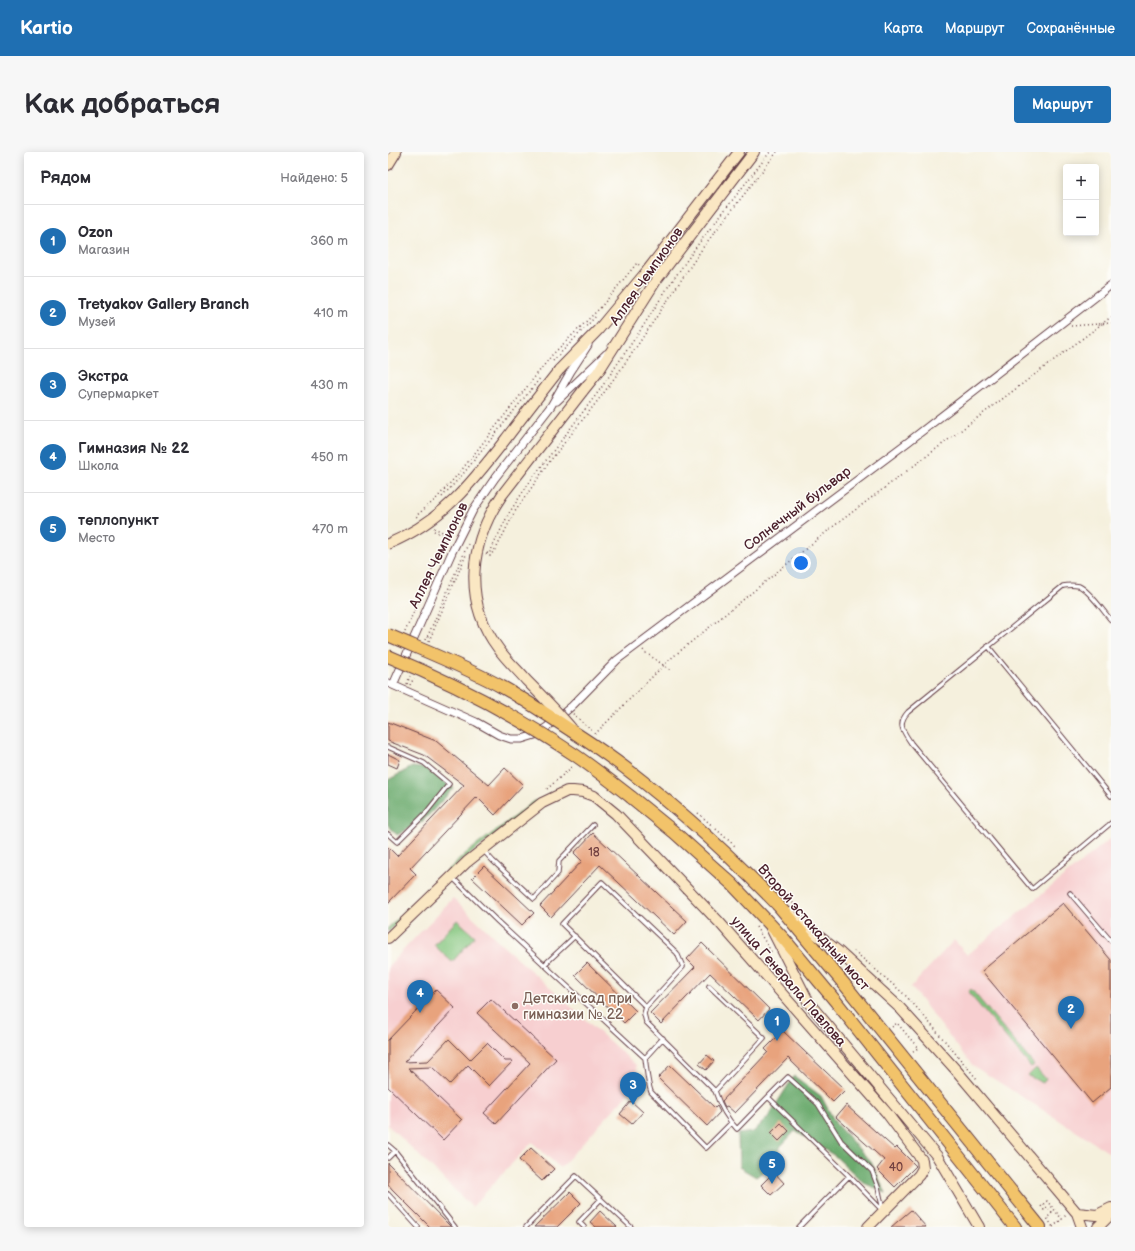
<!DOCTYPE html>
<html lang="ru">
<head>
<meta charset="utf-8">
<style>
  :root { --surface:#fff; --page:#f7f7f7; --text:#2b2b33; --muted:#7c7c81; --line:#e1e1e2; --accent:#1f6fb2 }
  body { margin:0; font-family:"Balsamiq Sans",sans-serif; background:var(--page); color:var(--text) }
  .controls { position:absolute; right:12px; top:12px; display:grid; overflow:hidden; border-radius:4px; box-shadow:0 2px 10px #0003 }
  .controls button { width:36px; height:36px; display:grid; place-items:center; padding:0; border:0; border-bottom:1px solid var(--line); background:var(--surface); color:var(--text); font:20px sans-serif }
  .you { position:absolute; left:413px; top:411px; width:14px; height:14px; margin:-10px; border:3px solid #fff; border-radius:50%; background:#1a73e8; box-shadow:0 0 0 6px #1a73e833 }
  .badge { display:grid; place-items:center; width:26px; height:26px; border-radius:50%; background:var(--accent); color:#fff; font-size:13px; font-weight:700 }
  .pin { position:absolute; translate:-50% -33px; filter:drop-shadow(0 1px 2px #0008) }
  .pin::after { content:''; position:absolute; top:21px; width:14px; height:12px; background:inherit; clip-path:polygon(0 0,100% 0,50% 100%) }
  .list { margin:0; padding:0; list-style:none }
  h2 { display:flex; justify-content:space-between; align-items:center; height:52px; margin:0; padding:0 16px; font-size:17px }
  h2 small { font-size:13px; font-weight:400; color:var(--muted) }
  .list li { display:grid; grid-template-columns:26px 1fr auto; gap:12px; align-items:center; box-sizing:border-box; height:72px; padding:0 16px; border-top:1px solid var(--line) }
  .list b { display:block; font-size:15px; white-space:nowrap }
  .list p { margin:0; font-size:13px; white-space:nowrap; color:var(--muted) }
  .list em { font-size:13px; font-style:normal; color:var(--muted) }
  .map { position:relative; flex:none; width:723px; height:1075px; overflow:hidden; border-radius:4px }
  header { display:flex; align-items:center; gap:24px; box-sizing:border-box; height:56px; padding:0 20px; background:var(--accent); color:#fff }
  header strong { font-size:19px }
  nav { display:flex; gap:22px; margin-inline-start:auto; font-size:14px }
  .intro { display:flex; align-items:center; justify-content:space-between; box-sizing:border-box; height:96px; padding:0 24px }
  h1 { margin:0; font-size:28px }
  .button { padding:10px 18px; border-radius:4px; background:var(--accent); color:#fff; font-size:14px; font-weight:700 }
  main { display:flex; gap:24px; padding:0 24px }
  aside { flex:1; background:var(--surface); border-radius:4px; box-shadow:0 2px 10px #0003 }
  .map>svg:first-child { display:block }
  .built { fill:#f7cfd0 }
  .green { fill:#85c67f; stroke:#687255 }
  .forest { fill:#6cab6e; stroke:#5b654c }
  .building { fill:#e8a37d }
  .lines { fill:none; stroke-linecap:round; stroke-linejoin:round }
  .lane-casing { stroke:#643e46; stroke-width:5.5 }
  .street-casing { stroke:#643e46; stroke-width:9 }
  .secondary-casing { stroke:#643e46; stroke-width:12 }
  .primary-casing { stroke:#643e46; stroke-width:14 }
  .path { stroke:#643e46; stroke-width:1.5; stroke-dasharray:1 3; stroke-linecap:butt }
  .lane { stroke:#fff; stroke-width:3.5 }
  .street { stroke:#fff; stroke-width:7 }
  .secondary { stroke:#fae7c3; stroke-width:10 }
  .primary { stroke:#f2c36a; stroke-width:12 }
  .secondary-bridge-casing { stroke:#643e46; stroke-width:12; stroke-linecap:butt }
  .primary-bridge-casing { stroke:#643e46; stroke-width:14; stroke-linecap:butt }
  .path-bridge { stroke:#643e46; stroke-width:1.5; stroke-dasharray:1 3; stroke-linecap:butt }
  .secondary-bridge { stroke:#fae7c3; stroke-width:10 }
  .primary-bridge { stroke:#f2c36a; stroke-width:12 }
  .education-dot { fill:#8d6e63; stroke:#fdfcf7; stroke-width:1.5 }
  .labels { text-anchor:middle; stroke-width:3; stroke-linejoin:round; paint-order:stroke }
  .number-label { font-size:12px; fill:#724040 }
  .street-label { font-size:14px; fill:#4a1f2b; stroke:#fdfcf7 }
  .education-label { font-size:14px; fill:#785e54; stroke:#fdfcf7; text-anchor:start }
</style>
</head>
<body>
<header>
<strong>Kartio</strong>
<nav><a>Карта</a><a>Маршрут</a><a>Сохранённые</a></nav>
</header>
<div class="intro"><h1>Как добраться</h1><a class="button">Маршрут</a></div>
<main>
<aside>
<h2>Рядом<small>Найдено: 5</small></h2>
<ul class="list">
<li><span class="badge">1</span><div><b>Ozon</b><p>Магазин</p></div><em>360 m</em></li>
<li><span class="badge">2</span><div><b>Tretyakov Gallery Branch</b><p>Музей</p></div><em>410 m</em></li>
<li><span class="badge">3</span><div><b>Экстра</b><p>Супермаркет</p></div><em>430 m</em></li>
<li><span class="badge">4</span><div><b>Гимназия № 22</b><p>Школа</p></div><em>450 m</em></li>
<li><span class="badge">5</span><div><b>теплопункт</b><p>Место</p></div><em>470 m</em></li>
</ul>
</aside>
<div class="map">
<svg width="723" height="1075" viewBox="0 0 723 1075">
  <rect width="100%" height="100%" fill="#fdfcf7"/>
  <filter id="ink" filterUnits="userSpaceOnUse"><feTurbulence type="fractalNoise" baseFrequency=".025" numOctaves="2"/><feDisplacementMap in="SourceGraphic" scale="8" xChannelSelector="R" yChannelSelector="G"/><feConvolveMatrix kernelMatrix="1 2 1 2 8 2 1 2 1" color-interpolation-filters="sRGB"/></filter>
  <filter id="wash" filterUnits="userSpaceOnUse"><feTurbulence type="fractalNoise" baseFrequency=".012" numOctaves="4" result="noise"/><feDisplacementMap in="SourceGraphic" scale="16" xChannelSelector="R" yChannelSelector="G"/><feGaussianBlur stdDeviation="0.9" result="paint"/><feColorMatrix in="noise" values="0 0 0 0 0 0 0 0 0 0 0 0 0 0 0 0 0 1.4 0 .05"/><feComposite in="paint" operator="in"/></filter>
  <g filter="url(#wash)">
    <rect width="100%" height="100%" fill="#f5f0dd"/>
    <path class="built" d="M723,686V1002L666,965L584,913L523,835L566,788L579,803Z
      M65,746L122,800L248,913L250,931L172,1016L144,990L84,1055L0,973V814Z"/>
    <path class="green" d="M148,648L150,650L73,709L0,780V776L76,703Z
      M69,768L87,784L64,810L46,793Z
      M583,837L646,913L643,915L580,840Z
      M648,916L658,927L655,931L640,924Z"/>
    <path class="forest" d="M24,615L37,616L66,636L35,669L9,683L0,673V628Z
      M406,924L433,944L448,972L483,1010L498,1041L476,1031L447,1004L407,979L392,995L391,1008L368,1025L351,1015L350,982L365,980L380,965Z"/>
    <g id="blocks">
      <path class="building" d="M0,570L48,589L101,633L117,616L135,633L107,663L89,645L22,716L28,722L0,751V695L9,704L76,633L36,603L0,589Z
        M0,602L12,608L9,616L0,612Z
        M205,681L299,769L286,783L212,713L163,765L152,754L194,709L186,701Z
        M96,714L146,761L134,773L84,726Z
        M675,751L723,808V935L704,951L594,819Z
        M314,791L381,857L371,868L322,821L273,872L262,861L307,815L299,807Z
        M199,811L248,859L236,871L187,823Z
        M48,838L67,856L16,910L40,909L61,887L82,908L99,891L117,909H125L101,934L80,913L62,932L44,915L20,916L74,968L55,988L0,935V888Z
        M103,847L168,907L108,972L96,961L142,911L89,861Z
        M395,879L457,938L445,950L400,906L347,961L339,954L337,955L334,949L380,900L377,897Z
        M319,903L326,909L318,918L311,912Z
        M282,913L327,956L329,954L332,960L319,974L270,926Z
        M243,949L255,960L244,972L232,962Z
        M458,953L507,997L509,995L528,1014L507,1035L489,1017L496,1008L448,965Z
        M393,971L401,979L391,989L383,981Z
        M143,996L166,1017L154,1029L131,1008Z
        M0,1011L62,1074L63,1075H42L4,1037L0,1032Z
        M386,1020L396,1031L383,1043L373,1033Z
        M182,1040L193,1051L169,1075H146Z
        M523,1058L538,1075H503Z
        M212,1059L229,1075H208L202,1070Z"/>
    </g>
  </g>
  <g filter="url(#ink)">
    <use href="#blocks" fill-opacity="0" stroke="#643e46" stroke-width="1"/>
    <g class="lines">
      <defs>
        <path id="lane" d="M723,468C715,459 702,439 691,434C685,433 681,433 675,434L520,560C509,572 515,579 523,591L644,737L723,671
          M600,494L723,644
          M0,595L36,611L61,632L37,662L9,690L0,682
          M95,698L105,709L146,747L170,721L171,709L205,673
          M64,725L110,770L257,906C259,918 259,929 263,940L318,996L343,971
          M682,741L723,789
          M156,813L187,784
          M321,834L376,886L327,939
          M258,855L174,772L214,730L289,801L295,815L258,855L256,862L258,870L327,939C332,954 338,966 349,977L380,945L461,1024L411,1075
          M257,906L275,886
          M380,945L400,925L430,952L453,989L484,1019L490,1035L495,1058
          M0,993L7,999L67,1075
          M0,1006L7,999
          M461,1024L495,1059
          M0,1042L30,1075
          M138,1075L188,1024L243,1075
          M196,1075L191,1070L213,1047"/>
        <path id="street" d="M169,249L218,202
          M0,531L88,570L111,583L123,587H134L147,583L159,575L184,554L229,508L520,290L723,133
          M5,533L64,400L85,358L107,326L163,254L183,219L200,193"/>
        <path id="secondary" d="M0,13L8,0
          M171,218L210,178L259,119L351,0
          M194,240L210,220L269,127L366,0
          M401,761L451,800L512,856L568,918L689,1061L694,1075
          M383,776L421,851L549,1004L591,1075
          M0,786L79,710L154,651L179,639H185L195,640L206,644L228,662L331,770L498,960L534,1008L535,1016L531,1023L480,1075
          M689,1061L709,1063L723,1056
          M710,1075L723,1062"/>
        <path id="primary" d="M243,645L286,680L344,732L396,787L449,851L627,1075
          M390,753L457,833L652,1075"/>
      </defs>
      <use href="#lane" class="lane-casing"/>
      <use href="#street" class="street-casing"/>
      <use href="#secondary" class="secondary-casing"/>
      <use href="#primary" class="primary-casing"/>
      <path class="path" d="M683,174L723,171
        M165,209L209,163
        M54,345L75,322L153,225
        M29,365L28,364L48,347L72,320L164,203L213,155L249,111L251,113
        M46,376L63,384
        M99,401L101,402L121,361L143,328L211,239L254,176L280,135L311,91L382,0
        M98,402L102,404L109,395L126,361L162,309L215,242L247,197L316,94L389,0
        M17,480L58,385L44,378
        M38,488L80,392
        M41,489L78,403
        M255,498L258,501L284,519
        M19,532L22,524
        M22,533L26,526
        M207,582L281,508L442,377L723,165
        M159,637L185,614
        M398,746L408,753
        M368,775L384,801
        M466,799L516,842L529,856L589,927
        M504,875L509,871L530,896L525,899
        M664,1061L659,1055L656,1058L653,1054L659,1049L674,1067L679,1062
        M665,1075L674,1067"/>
      <use href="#lane" class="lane"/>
      <use href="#street" class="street"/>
      <use href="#secondary" class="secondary"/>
      <use href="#primary" class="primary"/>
      <defs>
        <path id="secondary-bridge" d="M0,392C53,370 83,332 117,288C135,264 153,241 171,218
          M184,577C170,560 154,544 138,528C129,517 118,508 110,496C74,448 82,390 114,343L194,240"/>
        <path id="primary-bridge" d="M0,483C39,500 78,515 116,536C141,550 165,567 190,583C263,630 329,690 390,753
          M0,504C65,531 129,564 187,603C206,616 225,631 243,645"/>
      </defs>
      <use href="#secondary-bridge" class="secondary-bridge-casing"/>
      <use href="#primary-bridge" class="primary-bridge-casing"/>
      <path class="path-bridge" d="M182,559L204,579
        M310,661L347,694
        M664,1061L659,1066L665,1075"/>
      <use href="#secondary-bridge" class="secondary-bridge"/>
      <use href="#primary-bridge" class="primary-bridge"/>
    </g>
  </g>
  <circle class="education-dot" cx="127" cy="854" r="4"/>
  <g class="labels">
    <g class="number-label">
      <text x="206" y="704">18</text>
      <text x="508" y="1019">40</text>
    </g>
    <g class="street-label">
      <text transform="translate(258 124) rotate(-55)" y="5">Аллея Чемпионов</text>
      <text transform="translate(409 356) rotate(-37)" y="5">Солнечный бульвар</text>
      <text transform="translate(50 403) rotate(-64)" y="5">Аллея Чемпионов</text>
      <text transform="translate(426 775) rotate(49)" y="5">Второй эстакадный мост</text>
      <text transform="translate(401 829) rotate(49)" y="5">улица Генерала Павлова</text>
    </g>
    <g class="education-label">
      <text x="135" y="851">Детский сад при<tspan x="135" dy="16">гимназии № 22</tspan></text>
    </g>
  </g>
</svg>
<div class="controls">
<button>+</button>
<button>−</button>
</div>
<div class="you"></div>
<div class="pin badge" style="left:389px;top:889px">1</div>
<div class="pin badge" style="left:683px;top:877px">2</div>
<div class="pin badge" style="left:245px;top:953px">3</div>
<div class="pin badge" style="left:32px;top:861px">4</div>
<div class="pin badge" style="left:384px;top:1032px">5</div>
</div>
</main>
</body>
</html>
